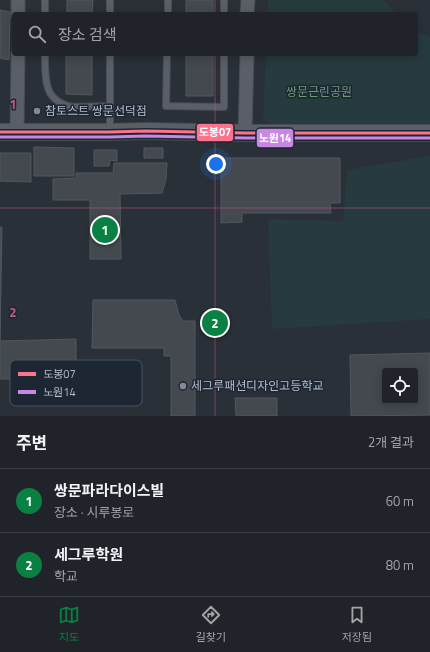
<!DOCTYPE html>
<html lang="ko">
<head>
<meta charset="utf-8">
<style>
  :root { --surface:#20242a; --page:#2d3036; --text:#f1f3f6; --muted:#a2a4a8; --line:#3d4147; --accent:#0b8043 }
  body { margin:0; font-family:"Titillium Web","Noto Sans KR",sans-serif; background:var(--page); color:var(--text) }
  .controls { position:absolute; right:12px; bottom:12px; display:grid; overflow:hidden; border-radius:4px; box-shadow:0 2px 10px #0003 }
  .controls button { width:36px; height:36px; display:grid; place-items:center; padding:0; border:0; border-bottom:1px solid var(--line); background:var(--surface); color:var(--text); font:20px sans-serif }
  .you { position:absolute; left:216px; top:164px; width:14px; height:14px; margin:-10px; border:3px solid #fff; border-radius:50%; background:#1a73e8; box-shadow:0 0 0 6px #1a73e833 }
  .badge { display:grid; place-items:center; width:26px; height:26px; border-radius:50%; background:var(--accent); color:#fff; font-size:13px; font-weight:700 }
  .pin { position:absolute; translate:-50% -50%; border:2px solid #fff; box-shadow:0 1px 4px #0006 }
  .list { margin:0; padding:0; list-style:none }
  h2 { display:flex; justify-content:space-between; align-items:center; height:52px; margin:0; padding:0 16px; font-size:17px }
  h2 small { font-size:13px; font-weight:400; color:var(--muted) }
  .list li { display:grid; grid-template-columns:26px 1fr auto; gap:12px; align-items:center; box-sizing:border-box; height:64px; padding:0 16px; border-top:1px solid var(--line) }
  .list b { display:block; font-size:15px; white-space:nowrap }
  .list p { margin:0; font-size:13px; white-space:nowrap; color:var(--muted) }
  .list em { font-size:13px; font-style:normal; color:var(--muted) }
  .icon { flex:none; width:22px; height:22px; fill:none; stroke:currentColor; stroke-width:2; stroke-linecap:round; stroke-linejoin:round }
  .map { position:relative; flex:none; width:430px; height:416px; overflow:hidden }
  .search { position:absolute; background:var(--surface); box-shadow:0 2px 10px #0003; left:12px; right:12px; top:12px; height:44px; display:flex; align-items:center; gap:10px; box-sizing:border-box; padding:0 14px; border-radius:4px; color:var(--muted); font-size:15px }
  .sheet { height:180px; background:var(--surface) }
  nav { display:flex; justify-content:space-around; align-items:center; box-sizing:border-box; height:56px; border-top:1px solid var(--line); background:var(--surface); font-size:11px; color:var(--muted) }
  nav a { display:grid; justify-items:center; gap:2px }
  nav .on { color:var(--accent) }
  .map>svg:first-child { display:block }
  .green { fill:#273a3e }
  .building { fill:#444950; stroke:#52575f; fill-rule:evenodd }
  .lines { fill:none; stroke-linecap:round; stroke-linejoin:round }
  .service-casing { stroke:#484c53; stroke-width:8 }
  .minor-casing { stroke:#484c53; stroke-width:15 }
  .tertiary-casing { stroke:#484c53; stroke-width:18 }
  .service { stroke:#5a5e66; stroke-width:6 }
  .minor { stroke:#5a5e66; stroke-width:13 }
  .tertiary { stroke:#5a5e66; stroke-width:16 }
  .bus-1-casing { stroke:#1d2633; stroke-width:6 }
  .bus-2-casing { stroke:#1d2633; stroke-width:6 }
  .bus-1 { stroke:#fc738d; stroke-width:3 }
  .bus-2 { stroke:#c787e3; stroke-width:3 }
  .grid { fill:none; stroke:#bc5a87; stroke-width:1; stroke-opacity:0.55 }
  .poi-dot { fill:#848b96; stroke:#1d2633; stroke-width:1.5 }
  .labels { text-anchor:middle; stroke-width:3; stroke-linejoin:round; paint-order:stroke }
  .park-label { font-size:12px; fill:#6b9a76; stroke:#1d2633 }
  .poi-label { font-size:12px; fill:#b4bcc9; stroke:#1d2633; text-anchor:start }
  .key { fill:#1d2633; stroke:#4a5360; stroke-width:1 }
  .key-label { font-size:11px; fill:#b4bcc9 }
  .grid-label { font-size:13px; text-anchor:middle; font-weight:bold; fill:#bc5a87; stroke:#1d2633; stroke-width:3; stroke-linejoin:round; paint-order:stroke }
  .line-badge { stroke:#1d2633; stroke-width:1.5 }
  .badge-label { font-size:11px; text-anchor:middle; font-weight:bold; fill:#fff }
</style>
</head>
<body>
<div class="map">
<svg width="430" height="416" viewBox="0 0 430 416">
  <rect width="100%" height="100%" fill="#2a3038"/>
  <path class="green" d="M268,0H383L398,14H267Z
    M416,31L430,37V127L275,130L263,118L266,54H416Z
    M430,156V319L272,329L268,219L343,221L347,170Z"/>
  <path class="building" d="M67,0H93L92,14H67Z
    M186,0H213V14H186Z
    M0,10L10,12L9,60L0,58Z
    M66,54H92V95L66,94Z
    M186,54H213V96H186Z
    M34,147L74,148V176H34Z
    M144,148H163V158H144Z
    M94,150H117V161L110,160L109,166H94Z
    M0,153H31V182L0,181Z
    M221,158H340V203H330L331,213H242V222L221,223Z
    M114,163H167L166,179L162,193L120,194L121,259H90V200H53V179L76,178V173H113Z
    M0,227H2L0,341Z
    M93,300H175L179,315L183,321H195V416H171V356H164V348H92Z
    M76,339V379H0V341Z
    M430,353V415L351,416L350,355ZM385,371H415V401H385Z
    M235,398H277V416H236Z"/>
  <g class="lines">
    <defs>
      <path id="service" d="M45,0V14
        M110,14V0
        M168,14V0
        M224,14V0
        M45,54C45,78 43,102 73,107L109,106
        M167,54L166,106L224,107V54
        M110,131V54"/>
      <path id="minor" d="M18,14V0
        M247,14L248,0
        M17,131L18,54
        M245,133L247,54"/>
      <path id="tertiary" d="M0,132H110L146,131L245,133H430"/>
    </defs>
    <use href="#service" class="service-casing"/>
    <use href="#minor" class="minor-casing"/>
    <use href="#tertiary" class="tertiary-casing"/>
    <use href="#service" class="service"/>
    <use href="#minor" class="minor"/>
    <use href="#tertiary" class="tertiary"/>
    <defs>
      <path id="bus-1" d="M0,132H110L146,131L245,133H430"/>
      <path id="bus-2" d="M0,137H110L146,136L245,138H430"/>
    </defs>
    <use href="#bus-1" class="bus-1-casing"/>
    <use href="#bus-2" class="bus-2-casing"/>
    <use href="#bus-1" class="bus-1"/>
    <use href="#bus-2" class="bus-2"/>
  </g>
  <path class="grid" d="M215,0V14M215,54V416M0,208H430"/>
  <g class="poi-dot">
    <circle cx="37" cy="111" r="4"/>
    <circle cx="183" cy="386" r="4"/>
  </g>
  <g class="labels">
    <g class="park-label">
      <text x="319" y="96">쌍문근린공원</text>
    </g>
    <g class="poi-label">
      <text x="45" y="115">참토스트 쌍문선덕점</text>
      <text x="191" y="390">세그루패션디자인고등학교</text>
    </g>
  </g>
  <rect x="10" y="360" width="132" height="46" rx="6" class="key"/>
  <rect x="18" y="372" width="18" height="4" fill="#fc738d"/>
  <rect x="18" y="390" width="18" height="4" fill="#c787e3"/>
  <g class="key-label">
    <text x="43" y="378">도봉07</text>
    <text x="43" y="396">노원14</text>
  </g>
  <g class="grid-label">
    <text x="13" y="109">1</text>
    <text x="13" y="317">2</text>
  </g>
  <g class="line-badge">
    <rect x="196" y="123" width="38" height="19" rx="4" fill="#fc738d"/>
    <rect x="256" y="128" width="38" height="20" rx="4" fill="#c787e3"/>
  </g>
  <g class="badge-label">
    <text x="215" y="136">도봉07</text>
    <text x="275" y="142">노원14</text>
  </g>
</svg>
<div class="controls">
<button><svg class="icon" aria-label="locate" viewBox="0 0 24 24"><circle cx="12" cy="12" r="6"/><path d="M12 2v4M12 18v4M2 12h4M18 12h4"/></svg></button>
</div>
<div class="you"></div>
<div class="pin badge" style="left:105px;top:230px">1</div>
<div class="pin badge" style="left:215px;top:323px">2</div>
<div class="search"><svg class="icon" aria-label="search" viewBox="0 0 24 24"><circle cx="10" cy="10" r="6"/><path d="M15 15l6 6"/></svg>장소 검색</div>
</div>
<section class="sheet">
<h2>주변<small>2개 결과</small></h2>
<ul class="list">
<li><span class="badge">1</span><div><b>쌍문파라다이스빌</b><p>장소 · 시루봉로</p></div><em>60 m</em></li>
<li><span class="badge">2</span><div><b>세그루학원</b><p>학교</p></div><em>80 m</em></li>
</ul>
</section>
<nav>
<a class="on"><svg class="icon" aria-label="map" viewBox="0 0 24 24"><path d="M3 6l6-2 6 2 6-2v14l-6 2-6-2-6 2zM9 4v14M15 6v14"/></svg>지도</a>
<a><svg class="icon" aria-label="directions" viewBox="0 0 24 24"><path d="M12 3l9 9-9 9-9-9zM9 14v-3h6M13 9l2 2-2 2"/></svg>길찾기</a>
<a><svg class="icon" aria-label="saved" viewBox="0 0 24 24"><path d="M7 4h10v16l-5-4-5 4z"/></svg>저장됨</a>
</nav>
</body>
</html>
